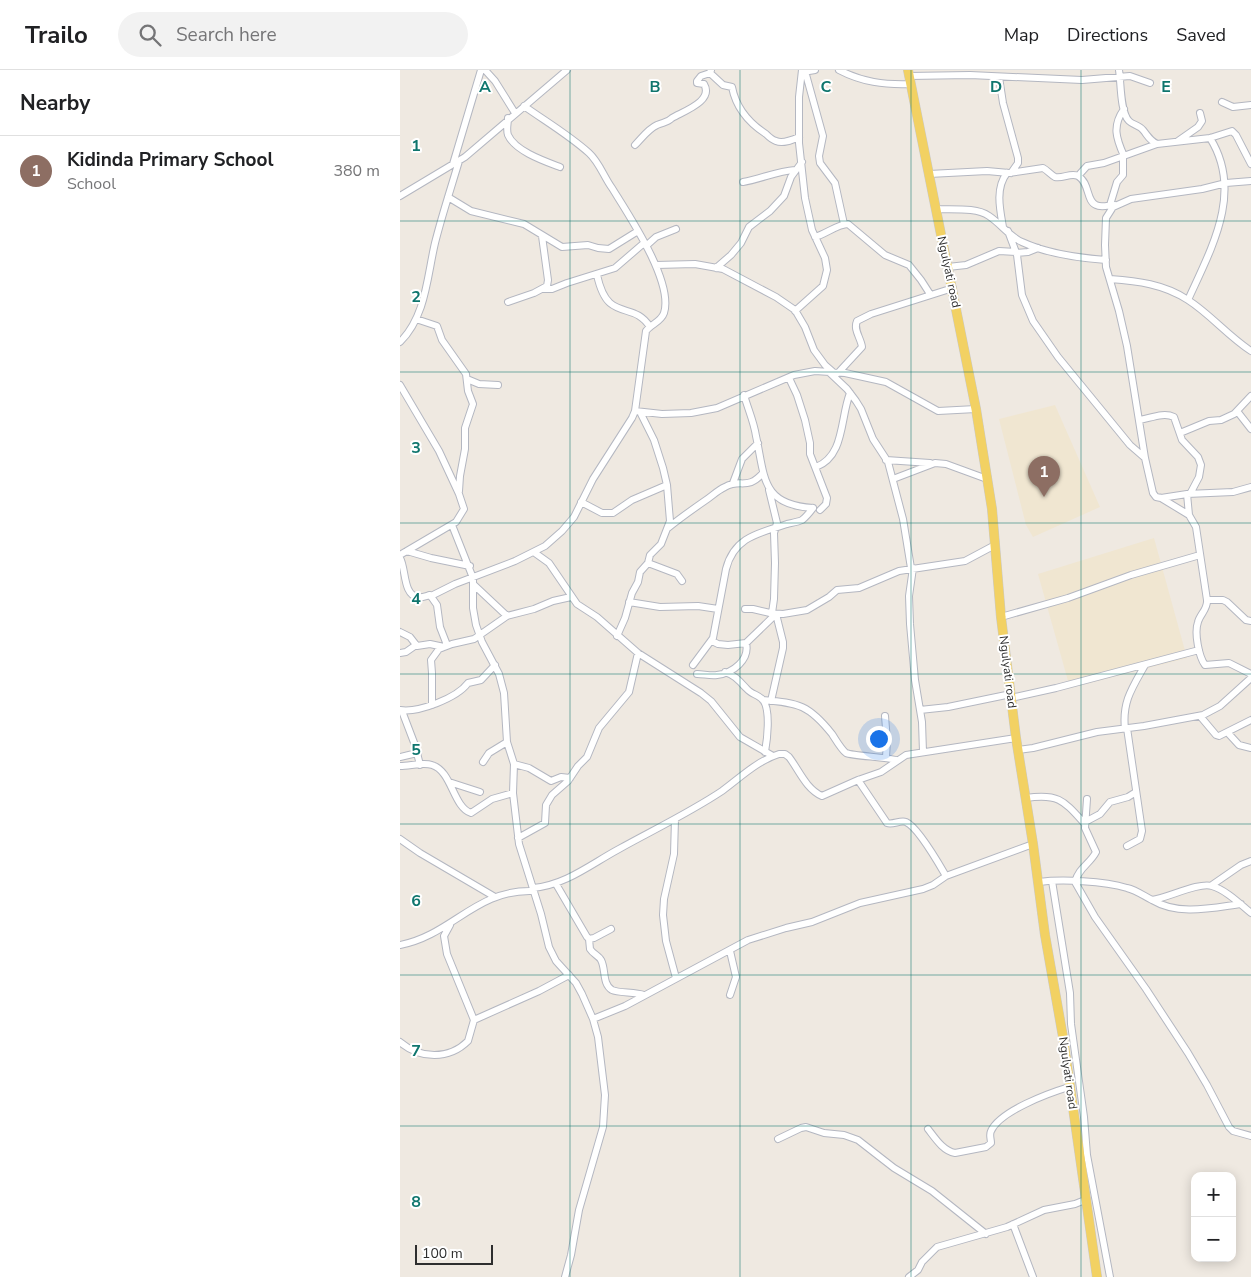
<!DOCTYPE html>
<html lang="en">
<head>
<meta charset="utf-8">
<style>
  :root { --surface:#fff; --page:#f2f2f2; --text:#202124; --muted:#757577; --line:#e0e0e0; --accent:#4264fb }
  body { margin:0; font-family:"Nunito Sans",sans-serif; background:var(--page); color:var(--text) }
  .controls { position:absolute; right:15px; bottom:15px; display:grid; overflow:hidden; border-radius:10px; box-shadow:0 2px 12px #0003 }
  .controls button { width:45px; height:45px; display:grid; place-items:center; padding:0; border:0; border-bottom:1px solid var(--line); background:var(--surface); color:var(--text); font:25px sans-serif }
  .scale { position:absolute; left:15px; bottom:12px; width:78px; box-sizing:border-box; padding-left:5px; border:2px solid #2e2e2e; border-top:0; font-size:14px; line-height:18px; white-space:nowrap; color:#2e2e2e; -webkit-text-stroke:4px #fff; paint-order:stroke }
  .you { position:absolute; left:478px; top:668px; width:18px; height:18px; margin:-12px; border:4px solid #fff; border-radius:50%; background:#1a73e8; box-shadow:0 0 0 8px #1a73e833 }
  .badge { display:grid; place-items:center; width:32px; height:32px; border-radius:50%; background:var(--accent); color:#fff; font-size:16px; font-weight:700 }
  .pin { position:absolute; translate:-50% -41px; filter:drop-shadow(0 1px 2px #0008) }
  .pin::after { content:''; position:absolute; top:26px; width:18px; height:15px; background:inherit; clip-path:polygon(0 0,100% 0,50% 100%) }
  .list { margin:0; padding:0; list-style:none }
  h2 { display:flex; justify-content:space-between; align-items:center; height:65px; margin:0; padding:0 20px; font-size:21px }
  h2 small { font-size:16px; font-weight:400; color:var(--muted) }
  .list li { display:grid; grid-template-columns:32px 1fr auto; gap:15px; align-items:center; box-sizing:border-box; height:70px; padding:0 20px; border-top:1px solid var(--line) }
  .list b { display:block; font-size:19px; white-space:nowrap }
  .list p { margin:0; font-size:16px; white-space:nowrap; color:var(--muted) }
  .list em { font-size:16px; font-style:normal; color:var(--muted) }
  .icon { flex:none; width:28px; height:28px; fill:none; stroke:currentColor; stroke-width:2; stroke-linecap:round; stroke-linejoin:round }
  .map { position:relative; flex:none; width:851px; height:1207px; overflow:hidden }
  header { display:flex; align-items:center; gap:30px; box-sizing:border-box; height:70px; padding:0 25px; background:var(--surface); border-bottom:1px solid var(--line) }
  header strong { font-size:24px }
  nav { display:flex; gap:28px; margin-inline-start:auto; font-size:18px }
  .search { width:350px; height:45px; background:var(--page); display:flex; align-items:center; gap:12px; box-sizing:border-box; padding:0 18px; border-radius:28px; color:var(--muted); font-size:19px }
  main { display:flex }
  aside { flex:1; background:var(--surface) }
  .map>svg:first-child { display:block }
  .education { fill:#f0e6d1 }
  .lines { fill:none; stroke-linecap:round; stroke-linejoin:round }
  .minor-casing { stroke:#b4b7c1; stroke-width:8 }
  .major-casing { stroke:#c9c9c9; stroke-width:10 }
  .minor { stroke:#fff; stroke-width:6 }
  .major { stroke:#f2d163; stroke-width:9 }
  .grid { fill:none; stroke:#0f766e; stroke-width:1; stroke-opacity:0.55 }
  .labels { text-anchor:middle; stroke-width:4; stroke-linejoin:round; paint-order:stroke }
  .street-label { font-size:12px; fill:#2e2e2e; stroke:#fff }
  .grid-label { font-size:16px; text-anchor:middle; font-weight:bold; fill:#0f766e; stroke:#fff; stroke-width:4; stroke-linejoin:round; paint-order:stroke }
</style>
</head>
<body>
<header>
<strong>Trailo</strong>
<div class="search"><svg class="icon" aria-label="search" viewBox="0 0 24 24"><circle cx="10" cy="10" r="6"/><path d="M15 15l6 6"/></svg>Search here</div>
<nav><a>Map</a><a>Directions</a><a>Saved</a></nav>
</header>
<main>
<aside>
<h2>Nearby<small></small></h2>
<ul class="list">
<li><span class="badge" style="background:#8d6e63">1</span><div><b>Kidinda Primary School</b><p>School</p></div><em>380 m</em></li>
</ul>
</aside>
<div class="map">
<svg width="851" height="1207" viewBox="0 0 851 1207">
  <rect width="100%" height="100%" fill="#efe9e1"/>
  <path class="education" d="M655,335L700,437L633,467L626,455L599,349Z
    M754,468L787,588L670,618L638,504Z"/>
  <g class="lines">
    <defs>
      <path id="minor" d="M85,0L95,11L115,43
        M439,0C462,12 484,15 511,14
        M719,0C721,12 720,42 729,51C733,55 739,55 743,60C748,66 749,70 757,74L810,68L832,61L836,65L851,94
        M405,1L423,66L419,86L420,93L435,113L444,154
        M403,2L415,0
        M310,3L323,15L332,17C336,38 349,53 366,64C369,67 372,70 376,71C383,74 392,70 399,67
        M509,6L570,5L682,10L730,6L750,13
        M599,7L603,33L618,88V93L611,103
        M822,32L833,37L851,35
        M108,48C108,54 106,59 108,65C115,81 144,91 160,97
        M778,71L798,57L802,51L800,43
        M235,75C242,68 248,59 257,55C263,52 267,53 272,48C284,41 314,31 304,14L297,13V11L301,6L310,3L311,0
        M724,86C716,68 712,56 724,39
        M53,94L81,0
        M529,104L587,101L609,103L643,98C647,100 651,105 655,107C663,109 671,102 678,106C690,113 686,131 696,135C701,138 709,135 715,135
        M678,106L687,96L704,93L757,74
        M851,111L826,113L802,119L731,129L713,137L706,148L705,175L706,197L719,241L727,276L745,388L753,423L756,427L761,428L787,424L833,422L851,417
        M343,112C361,109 377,101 395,100
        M0,126L65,87L167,0
        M48,127L71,141L124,154L162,177L188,175L198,178L209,179L238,161
        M710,135L717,112L723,105V86
        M536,139C552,140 576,137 589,146C601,154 610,167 622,172C648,184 678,188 706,190
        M603,157C600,140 595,118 607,103
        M608,161L617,185L622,225L633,251L658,287L730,375L745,388
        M415,167C426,164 438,154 448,154L485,185L509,195L521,210L530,224
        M246,176L256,167L276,159
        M616,183L628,182L638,178
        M256,195L295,194L323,199L376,227L395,240L405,257L414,280L425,295L433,302
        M548,197L566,195L599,181L616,182
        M316,198L331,185L341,173L349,157L370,141L384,126L391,107L402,92
        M197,205C199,214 202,226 210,233C223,244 238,238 250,257
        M710,209C737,211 764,214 788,230C810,244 828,266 851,281
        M143,219H152L167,213L215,198L244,173
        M788,230C811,179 844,122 810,68
        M108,232L134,223L147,216L148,210L142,166
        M395,241L423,216L427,200L425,188L412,160L405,128L399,73V27L402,0
        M16,249L37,256L42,270L66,304L68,321L73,334L65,358V379L60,406L59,421
        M0,272C26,246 27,207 35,173C42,145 51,118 59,91
        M429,302L447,319L456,331L461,339L473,369L488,392L503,449L511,498
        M438,303L462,277C461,268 453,260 457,251L471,244L553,218
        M389,308L397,325L405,350L410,373V384L427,428L426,434L420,440
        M67,309L79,314L98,315
        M0,315L39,381L59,424L64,439L56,452L0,485
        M344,325C348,339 354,352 356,366C365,407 361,435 413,438
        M235,341L262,344L291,343L317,338L394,305L415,301L445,303L486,312L538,341L576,339
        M837,341L851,359
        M740,350C751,348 764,342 774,347L782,370L798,387L801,395L799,407L790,424
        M780,363L809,351L821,350L834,344L851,326
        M486,390L530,393
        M416,397C445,386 440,348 450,323
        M493,409L535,393L546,394L587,409
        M333,413L342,389L358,373
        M369,420L377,453L374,463L375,493L374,529L372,543
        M787,424L789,445L796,457L807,530C808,539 800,544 798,552C794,563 799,587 805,595L829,593L851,604
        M761,428L789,445
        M181,432L202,443H213L232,430L267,415
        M52,455L73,508V538L76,555L82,572L99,604L104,623L107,672L114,694L113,723L119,774L141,844L149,877L156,891L176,913L182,924L193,949L198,967L205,1025L203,1057L179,1140L171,1185L165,1207
        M268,458C280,448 293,439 306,430C312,426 318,420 325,417C341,408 347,421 363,403
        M7,481L31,488L70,496
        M135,483L149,493L177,534L197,547L238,583L301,623L311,631L340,667L373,686
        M0,488C6,498 3,526 18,527C21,528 26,526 30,525L37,535L40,557L47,575
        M248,493L277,504L282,511
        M513,498L509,526L510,554L515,610L522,652L523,682
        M74,515L107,546
        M31,526L55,514L115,491L145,476L162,461L174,447L193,409L232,348L235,341L246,261C251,254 261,252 264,243C274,212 228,144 212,118C204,107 199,92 189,83C169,65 145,51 124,36
        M807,530H823L827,532L846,550L851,551
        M229,532L260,537L298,536L318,539
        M345,539H353L370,543L383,544L407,540L429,527L437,520L459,518L499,501L565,491L595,475
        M601,547L668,528L731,505L800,485
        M0,562L10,567L17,576L30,574L44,577
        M217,566L225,548L232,523L238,512L240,502L248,493L250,485L261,474L270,451L267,415L263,398L254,370L240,342
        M312,571L318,574L328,575L346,573L376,544L383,572V578L371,631
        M0,583L6,582L16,575
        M293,595L313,568L326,499C334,467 359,463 387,454C391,453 398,452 402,450C406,447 410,442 413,438
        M325,602C336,606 339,611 347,619C351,624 359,625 363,630C371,640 367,671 365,682
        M297,604C303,604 311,606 317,605C333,603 350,590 346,573
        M611,628L656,618L799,580
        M363,630C399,633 409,635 432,664C436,670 441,679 446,683C453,686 485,687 496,690
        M32,635V603L31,590L39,579L52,574L74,569L107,546L134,539L153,531L171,527
        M0,640C18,643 57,628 68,613L81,610L95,595
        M520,640L548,637L611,624
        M2,641L18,683
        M485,646L487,671L486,687
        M800,646L816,665L819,666L851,650
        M727,658L742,761L740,769L727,776
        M725,659C722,632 732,618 745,595
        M828,663L839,675L851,678
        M618,680L633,678L697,662L744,656L803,645L820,636L851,608
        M0,687L17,683L20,695
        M83,692L89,683L107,672
        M114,694L129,698L151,711L161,707L170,708
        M0,696C10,696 23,692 32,695C52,701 53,737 71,743L92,729L113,723
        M458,710L487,753C493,755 500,750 506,752C518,757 539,794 546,806
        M49,712L80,722
        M626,728C659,723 664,731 685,754
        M687,729L685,758L696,782C690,794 679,797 675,812L695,847L746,919L788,983L807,1015L829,1057L833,1061L851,1066
        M275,749L274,784L264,829L263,845L266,871L276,908
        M685,752L700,744L710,732L728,727L736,722
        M118,768L145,753L146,735L152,725L168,711L178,696L187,687L199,658L229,622L238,583
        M0,769L20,783L95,827
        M652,811L670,923L671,954L684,1047L687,1085L710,1207
        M639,812C662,809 704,811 727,818C736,820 744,826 752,830C768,828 798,812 812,816C826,820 840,834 851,843
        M156,814L187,867L189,869L194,868L211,859
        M812,815L841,795L851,791
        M133,818C166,815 191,794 219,779C253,760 289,743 322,721C341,707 357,691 379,684H385L389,687C399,700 406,719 422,726L458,710L481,702L506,685L616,668
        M752,830C779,846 811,838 841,834
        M50,855L44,866L47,884L74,950
        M189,869L190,879C193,884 199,886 201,890C206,899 202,914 212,920C218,923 235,922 244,925
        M0,875C52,865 76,819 133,821
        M330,881L336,907L330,925
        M193,949L225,936L348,870L386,858L412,852L460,833L523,819L533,815L546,806L633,774
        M0,972C20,989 49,990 68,971L74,950L139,921L169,905
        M528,1059C535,1068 543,1081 555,1083L586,1077L591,1073C591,1069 589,1065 591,1061C600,1041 649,1023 669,1017
        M378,1069L401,1058L406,1057L424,1063L444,1065L458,1070L494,1098L532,1121L586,1164
        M613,1154L633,1207
        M509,1207L518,1200L522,1192L537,1177L607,1157L644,1140L675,1134L685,1130"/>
      <path id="major" d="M508,0L576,339L592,439L601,547L616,668L633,774L645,865L663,967L697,1207"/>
    </defs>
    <use href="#minor" class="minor-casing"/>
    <use href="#major" class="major-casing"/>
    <use href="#minor" class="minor"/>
    <use href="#major" class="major"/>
  </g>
  <path class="grid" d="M170,0V1207M340,0V1207M511,0V1207M681,0V1207M0,151H851M0,302H851M0,453H851M0,604H851M0,754H851M0,905H851M0,1056H851"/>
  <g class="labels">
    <g class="street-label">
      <text transform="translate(549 202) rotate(78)" y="4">Ngulyati road</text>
      <text transform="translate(608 602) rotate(83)" y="4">Ngulyati road</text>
      <text transform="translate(668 1003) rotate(82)" y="4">Ngulyati road</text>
    </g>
  </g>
  <g class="grid-label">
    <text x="85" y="22">A</text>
    <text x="255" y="22">B</text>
    <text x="426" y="22">C</text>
    <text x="596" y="22">D</text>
    <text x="766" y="22">E</text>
    <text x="16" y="81">1</text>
    <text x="16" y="232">2</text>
    <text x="16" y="383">3</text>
    <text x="16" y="534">4</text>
    <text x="16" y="685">5</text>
    <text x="16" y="836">6</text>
    <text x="16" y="986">7</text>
    <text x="16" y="1137">8</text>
  </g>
</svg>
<div class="controls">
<button>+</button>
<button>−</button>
</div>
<div class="scale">100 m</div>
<div class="you"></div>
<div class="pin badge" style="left:644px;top:427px;background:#8d6e63">1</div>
</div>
</main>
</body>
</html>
